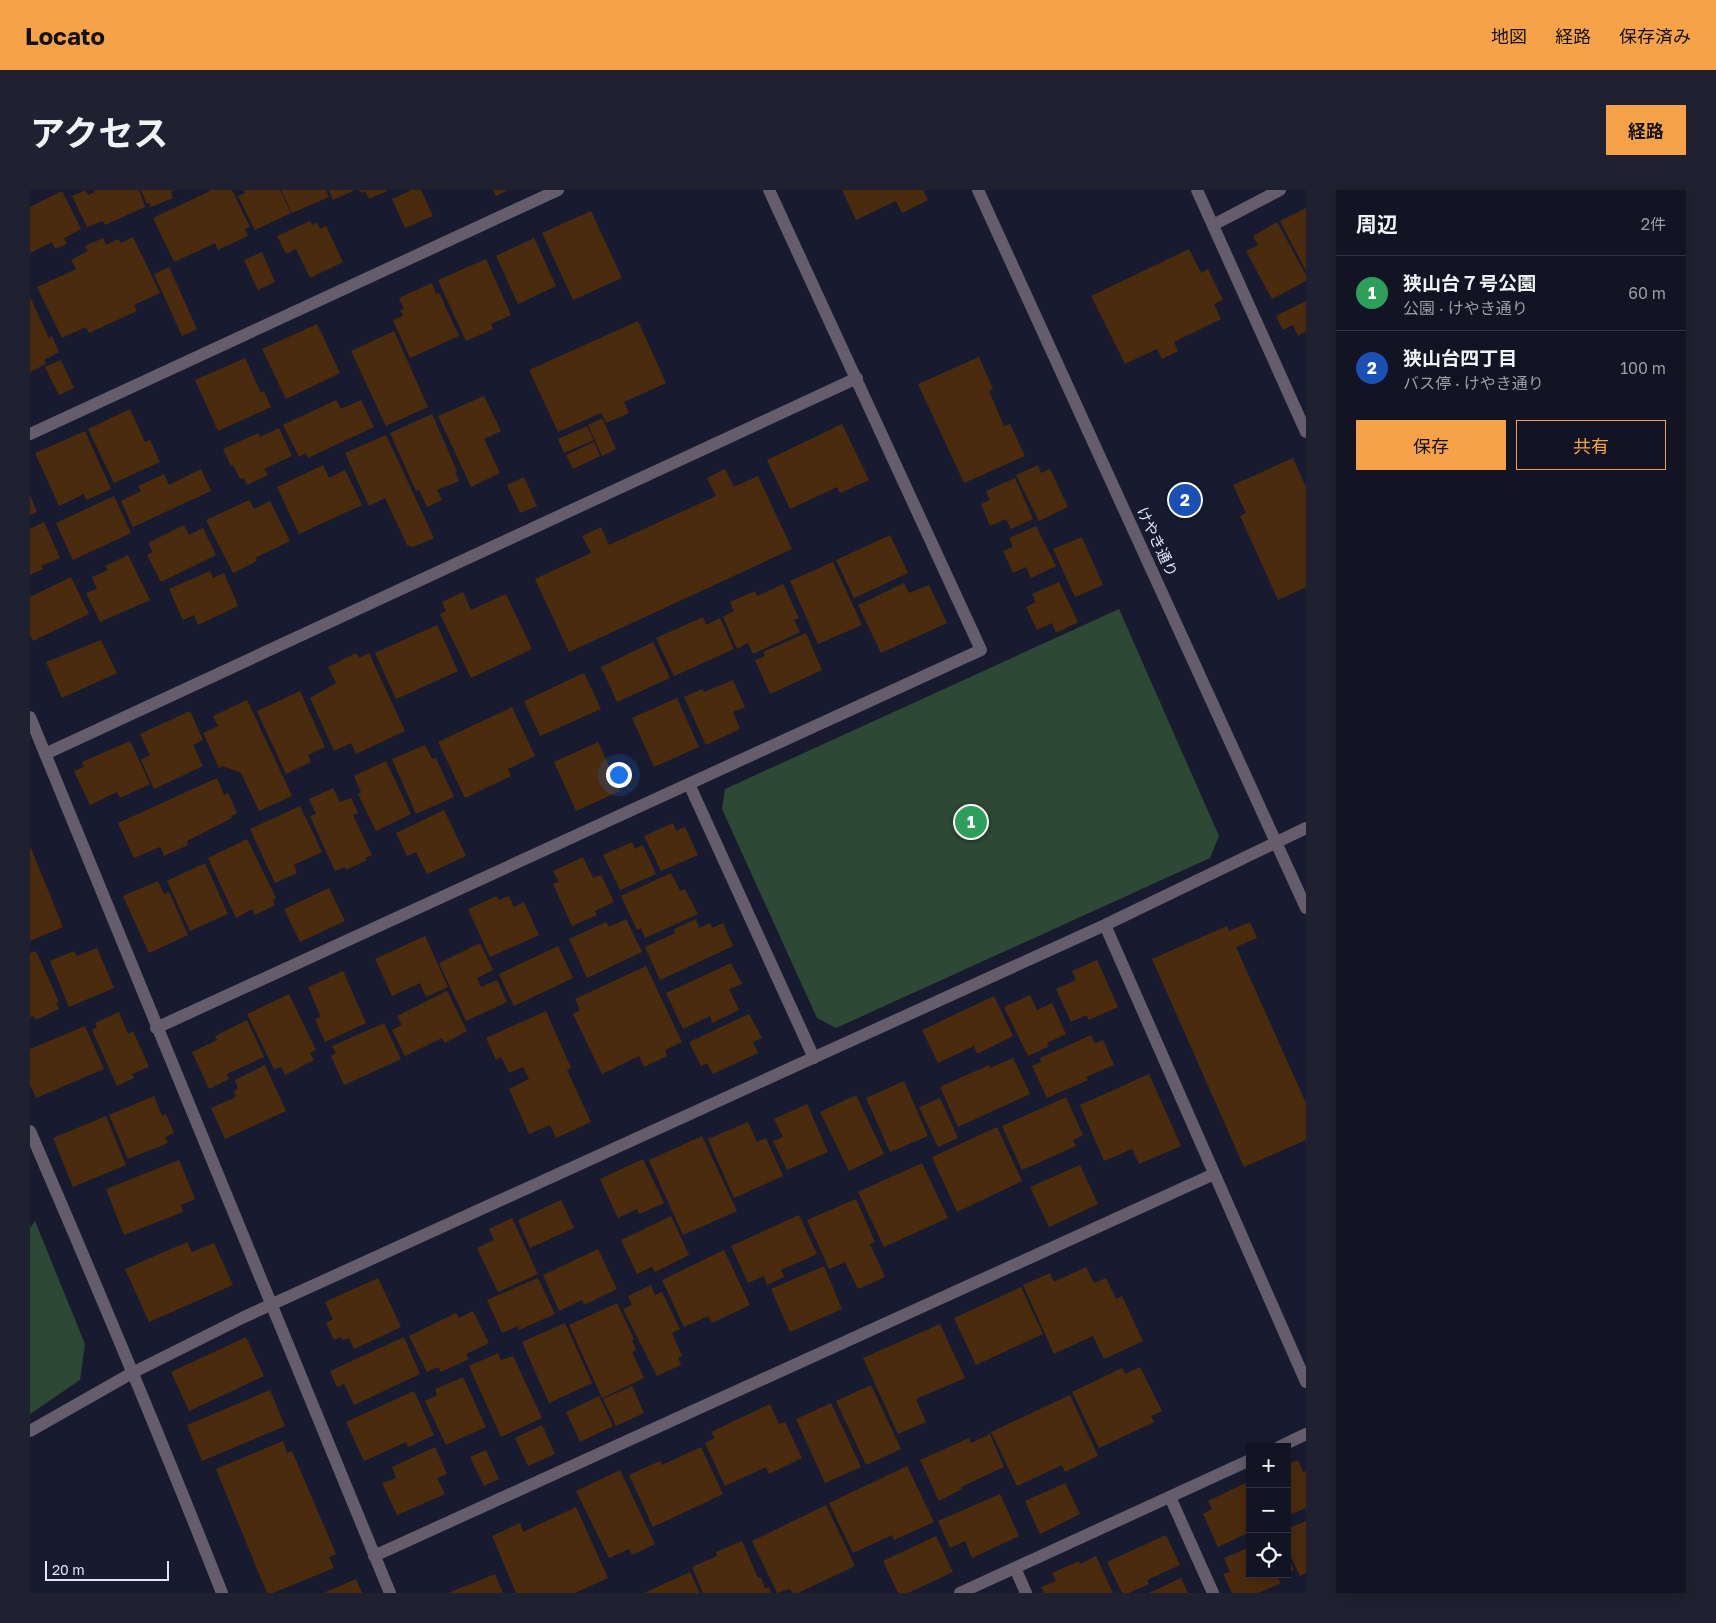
<!DOCTYPE html>
<html lang="ja">
<head>
<meta charset="utf-8">
<style>
  :root { --surface:#121423; --page:#1f2130; --text:#f1f3f6; --muted:#9c9ea6; --line:#313341; --accent:#f6a248 }
  body { margin:0; font-family:"Golos Text","Noto Sans JP",sans-serif; background:var(--page); color:var(--text) }
  .controls { position:absolute; right:15px; bottom:15px; display:grid; overflow:hidden; border-radius:0px; box-shadow:0 2px 12px #0003 }
  .controls button { width:45px; height:45px; display:grid; place-items:center; padding:0; border:0; border-bottom:1px solid var(--line); background:var(--surface); color:var(--text); font:25px sans-serif }
  .scale { position:absolute; left:15px; bottom:12px; width:124px; box-sizing:border-box; padding-left:5px; border:2px solid #e4e7f6; border-top:0; font-size:14px; line-height:18px; white-space:nowrap; color:#e4e7f6; -webkit-text-stroke:4px #181b2f; paint-order:stroke }
  .you { position:absolute; left:588px; top:584px; width:18px; height:18px; margin:-12px; border:4px solid #fff; border-radius:50%; background:#1a73e8; box-shadow:0 0 0 8px #1a73e833 }
  .badge { display:grid; place-items:center; width:32px; height:32px; border-radius:50%; background:var(--accent); color:#fff; font-size:16px; font-weight:700 }
  .pin { position:absolute; translate:-50% -50%; border:2px solid #fff; box-shadow:0 1px 5px #0006 }
  .list { margin:0; padding:0; list-style:none }
  h2 { display:flex; justify-content:space-between; align-items:center; height:65px; margin:0; padding:0 20px; font-size:21px }
  h2 small { font-size:16px; font-weight:400; color:var(--muted) }
  .list li { display:grid; grid-template-columns:32px 1fr auto; gap:15px; align-items:center; box-sizing:border-box; height:75px; padding:0 20px; border-top:1px solid var(--line) }
  .list b { display:block; font-size:19px; white-space:nowrap }
  .list p { margin:0; font-size:16px; white-space:nowrap; color:var(--muted) }
  .list em { font-size:16px; font-style:normal; color:var(--muted) }
  .actions { display:flex; gap:10px; padding:15px 20px }
  .actions a { flex:1; padding:11px 0; border:1px solid var(--accent); border-radius:0px; text-align:center; font-size:18px; color:var(--accent) }
  .actions .main { background:var(--accent); color:#111 }
  .icon { flex:none; width:28px; height:28px; fill:none; stroke:currentColor; stroke-width:2; stroke-linecap:round; stroke-linejoin:round }
  .map { position:relative; flex:none; width:1276px; height:1403px; overflow:hidden; border-radius:0px }
  header { display:flex; align-items:center; gap:30px; box-sizing:border-box; height:70px; padding:0 25px; background:var(--accent); color:#111 }
  header strong { font-size:24px }
  nav { display:flex; gap:28px; margin-inline-start:auto; font-size:18px }
  .intro { display:flex; align-items:center; justify-content:space-between; box-sizing:border-box; height:120px; padding:0 30px }
  h1 { margin:0; font-size:35px }
  .button { padding:12px 22px; border-radius:0px; background:var(--accent); color:#111; font-size:18px; font-weight:700 }
  main { display:flex; gap:30px; padding:0 30px }
  aside { flex:1; background:var(--surface); border-radius:0px; box-shadow:0 2px 12px #0003 }
  .map>svg:first-child { display:block }
  .green { fill:#2d4834 }
  .building { fill:#4b2b0d }
  .lines { fill:none; stroke-linecap:round; stroke-linejoin:round }
  .minor { stroke:#655c6c; stroke-width:12 }
  .labels { text-anchor:middle; stroke-width:4; stroke-linejoin:round; paint-order:stroke }
  .street-label { font-size:15px; fill:#e4e7f6; stroke:#181b2f }
</style>
</head>
<body>
<header>
<strong>Locato</strong>
<nav><a>地図</a><a>経路</a><a>保存済み</a></nav>
</header>
<div class="intro"><h1>アクセス</h1><a class="button">経路</a></div>
<main>
<div class="map">
<svg width="1276" height="1403" viewBox="0 0 1276 1403">
  <rect width="100%" height="100%" fill="#181b2f"/>
  <path class="green" d="M1089,419L1189,646L1180,668L806,838L787,828L692,619L695,599Z
    M5,1031L55,1154L50,1190L0,1224V1038Z"/>
  <path class="building" d="M55,0L58,5L65,2L64,0H109L115,17L75,35L73,31L57,37L42,6Z
    M111,0H145L141,2L143,8L121,17L119,12L117,14Z
    M182,0H202L220,37L215,39L218,46L188,60L185,53L144,72L123,28Z
    M214,0H250L261,23L225,40L208,6L215,3Z
    M251,0H296L299,7L262,23Z
    M299,0H325L303,10Z
    M329,0H359L339,9L335,1L331,3Z
    M382,0H391L403,26L375,38L362,9Z
    M463,0H478L466,6Z
    M812,0H893L898,10L872,23L866,11L826,30Z
    M32,1L51,39L34,48L37,54L25,59L22,52L0,63V17Z
    M1276,18V81L1250,31Z
    M561,21L592,88L543,110L512,43Z
    M280,31L282,35L287,32L290,39L296,36L313,72L280,88L266,59L256,64L247,46Z
    M1247,32L1276,85V91L1242,109L1216,61L1228,55L1223,46Z
    M103,47L130,103L104,115L107,121L59,143L56,137L32,148L7,97L46,79L41,70L58,61L55,56L73,48L76,55L88,49L91,53Z
    M504,48L526,96L488,114L466,66Z
    M1159,59L1171,83L1178,79L1193,110L1184,114L1191,129L1144,152L1148,161L1132,169L1127,159L1095,174L1061,106Z
    M232,62L245,92L228,100L214,70Z
    M456,69L481,125L461,134L463,139L436,151L408,90Z
    M139,77L167,139L152,146L124,84Z
    M402,93L406,104L409,103L429,146L380,168L363,130L373,126L370,120L374,119L369,108Z
    M0,107L19,148L22,146L29,162L14,170L16,174L0,182Z
    M1276,111V141L1268,146L1263,135L1253,140L1246,126Z
    M608,131L636,193L594,212L599,223L576,233L571,223L528,242L499,180Z
    M287,134L310,183L256,209L232,159Z
    M364,141L398,217L356,236L321,161Z
    M949,167L963,199L959,201L974,236L980,234L995,266L934,293L888,194Z
    M215,168L231,203L234,201L241,217L188,241L165,190Z
    M31,170L44,198L29,205L15,177Z
    M454,206L471,241L454,249L470,283L441,297L408,226Z
    M306,210L311,219L331,210L344,237L278,268L276,263L269,267L253,235Z
    M100,219L115,252L120,250L130,272L84,293L58,239Z
    M402,224L427,281L425,282L429,291L407,300L412,310L397,317L389,300L386,301L360,243Z
    M572,228L586,259L572,266L558,235Z
    M812,234L839,290L810,303L807,297L760,319L737,270Z
    M557,236L564,250L534,263L528,249Z
    M249,238L262,266L234,279L238,285L217,295L214,288L210,289L203,275L201,276L193,259L228,243L230,247Z
    M55,241L81,299L56,310L54,304L29,316L5,263Z
    M356,245L404,348L383,357L377,355L355,308L339,316L315,263Z
    M564,252L570,266L543,279L536,265Z
    M1263,268L1276,297V397L1248,410L1210,326L1216,323L1203,295Z
    M293,275L299,288L315,280L332,315L269,344L247,297Z
    M1008,275L1011,283L1020,279L1038,317L1009,331L986,285Z
    M171,279L181,301L103,337L91,311L111,301L108,296L134,284L139,295Z
    M695,279L704,297L728,286L762,359L539,462L505,389L561,363L552,346L571,337L579,355L686,306L677,288Z
    M494,287L507,316L490,323L477,295Z
    M985,288L1003,329L981,339L976,329L960,336L951,314L960,310L956,301Z
    M0,305L7,322L0,325Z
    M84,306L101,343L43,370L26,333Z
    M219,310L224,319L240,311L260,351L225,368L227,371L203,383L176,330Z
    M14,332L30,368L11,376L13,379L0,385V339Z
    M154,335L159,345L173,338L186,365L131,392L117,365L123,362L118,353Z
    M1006,336L1026,376L1001,388L996,377L983,383L973,361L983,357L979,348Z
    M860,345L878,383L824,408L806,370Z
    M1052,347L1073,395L1045,407L1023,359Z
    M98,365L120,410L70,432L56,403L67,399L62,387L78,380L75,376Z
    M803,372L832,435L788,454L760,391Z
    M180,381L183,388L194,383L208,416L168,435L164,425L153,430L139,399Z
    M41,387L59,424L3,451L0,445V407Z
    M1029,392L1048,432L1026,443L1022,433L1007,440L996,417L1006,412L1002,404Z
    M874,393L879,403L899,395L917,433L851,463L828,415Z
    M753,394L769,428L764,430L770,442L723,464L718,453L707,459L693,427L704,421L700,412L725,401L727,406Z
    M433,402L441,420L476,404L502,459L441,488L410,424L416,421L412,412Z
    M673,427L676,435L690,428L704,459L644,486L626,448Z
    M407,435L428,481L366,509L345,463Z
    M776,443L792,480L740,504L725,470L735,466L733,462Z
    M71,450L87,483L32,508L16,472Z
    M623,452L640,488L587,512L571,477Z
    M326,463L329,468L339,463L375,541L326,564L321,553L304,561L280,508L306,493L298,477Z
    M554,483L571,519L510,546L494,511Z
    M703,490L715,517L703,522L710,539L676,555L654,507L672,499L674,502Z
    M270,501L295,557L278,565L281,572L256,584L227,521Z
    M647,508L669,557L624,577L602,528Z
    M217,510L262,606L229,621L211,583L193,576L189,578L173,543L188,536L183,526Z
    M482,517L505,566L478,579L481,586L435,608L408,552Z
    M160,521L173,550L163,555L173,576L124,599L111,570L120,565L110,544Z
    M100,551L120,594L90,608L87,602L60,615L44,581L54,577L52,572Z
    M568,552L590,601L546,621L524,572Z
    M395,555L402,569L406,568L424,607L386,624L362,569Z
    M356,571L381,624L346,641L328,604L331,602L324,586Z
    M187,588L194,605L198,603L207,623L201,626L202,628L157,651L158,655L134,666L130,657L104,668L88,633Z
    M303,598L310,612L321,608L328,623L323,625L342,665L335,668L337,670L316,680L315,677L305,681L280,626L286,624L279,609Z
    M270,616L292,662L264,675L267,683L245,693L220,639Z
    M414,620L436,666L397,684L386,662L377,666L366,643Z
    M643,633L646,641L655,637L668,665L631,681L614,646Z
    M217,649L246,708L243,710L245,715L225,725L222,719L206,728L178,668Z
    M602,652L605,659L613,655L626,684L590,700L573,665Z
    M0,656L33,737L0,751Z
    M553,667L563,688L571,685L584,712L565,721L567,725L542,736L523,694L529,692L523,681Z
    M175,673L198,724L160,741L137,691Z
    M641,683L650,701L655,699L668,724L615,748L611,738L607,740L591,706Z
    M128,691L134,704L139,702L158,745L119,763L93,706Z
    M299,698L315,731L270,752L254,719Z
    M467,706L469,710L479,706L484,717L494,712L509,745L460,767L438,719Z
    M596,729L612,762L557,788L539,749L576,732L579,737Z
    M666,729L669,738L680,733L682,738L693,733L703,756L630,790L615,757L645,743L644,739Z
    M1220,732L1227,748L1206,757L1276,913V950L1214,977L1122,769L1197,736L1199,741Z
    M395,746L418,797L396,807L390,793L362,806L345,769Z
    M450,753L463,780L447,788L451,797L467,790L477,812L436,831L409,773Z
    M528,756L543,788L484,816L469,784Z
    M67,758L84,798L39,817L20,771L44,761L47,766Z
    M6,761L29,812L26,813L29,819L6,830L4,826L0,827V763Z
    M1067,770L1088,817L1059,830L1056,825L1041,832L1026,799L1046,790L1042,781Z
    M701,773L712,794L699,799L709,820L682,833L680,826L653,839L636,803Z
    M616,776L652,852L635,860L637,866L614,877L609,866L572,884L543,824L550,820L545,809Z
    M313,781L336,833L295,852L285,829L291,827L278,797Z
    M417,801L437,841L415,853L412,848L375,866L362,840L372,835L367,826Z
    M259,804L286,860L280,863L284,870L255,885L251,877L244,879L217,824Z
    M1000,805L1007,820L1022,813L1036,844L1017,853L1018,857L998,866L974,817Z
    M964,806L983,846L947,864L944,856L908,873L892,840Z
    M516,821L541,878L537,880L561,932L526,948L520,935L499,944L479,899L499,889L493,877L479,883L471,867L466,870L456,848Z
    M89,822L98,844L103,841L119,877L102,884L104,888L87,896L62,840L67,837L65,833Z
    M719,824L732,848L723,852L728,863L683,884L677,873L671,876L659,852Z
    M217,830L234,867L197,884L199,889L179,899L162,862L187,850L185,846Z
    M354,833L371,869L314,895L301,866L306,863L302,856Z
    M55,836L74,879L6,908L0,895V859Z
    M1061,845L1065,853L1073,850L1084,875L1056,887L1058,890L1017,908L1002,876L1011,872L1010,868Z
    M983,868L1000,904L928,937L910,897L959,875L960,878Z
    M235,875L256,921L195,949L181,918L206,907L204,901L208,899L205,890Z
    M1119,884L1151,956L1109,974L1102,959L1074,971L1050,915Z
    M874,891L898,946L860,962L836,908Z
    M826,905L854,964L819,981L790,922Z
    M124,906L132,926L136,924L144,943L135,947L138,953L98,969L79,925Z
    M1036,907L1053,945L1043,950L1046,956L992,980L972,936Z
    M910,908L928,948L908,957L889,917Z
    M777,914L798,962L757,980L743,951L753,947L744,929Z
    M76,926L96,975L43,997L23,948Z
    M718,932L727,952L736,948L753,986L704,1008L678,949Z
    M967,937L992,991L927,1022L902,967Z
    M672,946L707,1021L653,1045L619,970Z
    M613,969L634,1013L609,1024L607,1019L588,1028L570,989Z
    M149,970L165,1009L151,1015L153,1022L94,1045L76,999Z
    M892,973L918,1028L854,1057L828,1002Z
    M1050,975L1068,1014L1019,1037L1000,997Z
    M826,1009L845,1052L840,1054L855,1087L828,1099L815,1072L799,1079L777,1030Z
    M531,1010L544,1038L500,1058L488,1030Z
    M769,1025L787,1064L751,1080L754,1087L737,1095L734,1086L718,1093L701,1056Z
    M641,1026L659,1065L625,1082L622,1077L607,1084L591,1050Z
    M482,1028L508,1084L468,1102L447,1058L464,1050L459,1039Z
    M157,1052L162,1062L184,1053L203,1095L119,1132L95,1079Z
    M568,1059L587,1099L554,1115L552,1110L529,1121L513,1085Z
    M694,1060L720,1115L682,1133L678,1126L654,1137L632,1090Z
    M794,1076L812,1119L760,1142L741,1099Z
    M1056,1077L1064,1093L1076,1088L1086,1109L1092,1106L1113,1151L1074,1169L1063,1146L1024,1164L993,1095L1020,1083L1024,1092Z
    M348,1088L371,1137L324,1159L319,1148L313,1150L311,1147L304,1150L296,1133L303,1129L295,1112Z
    M508,1088L525,1124L489,1140L488,1136L472,1143L457,1110Z
    M621,1095L625,1105L632,1102L650,1139L642,1143L652,1166L648,1168L651,1175L627,1186L593,1119L602,1115L598,1106Z
    M991,1097L1013,1144L946,1175L924,1128Z
    M587,1113L604,1149L602,1150L606,1160L602,1162L614,1188L572,1208L539,1135Z
    M443,1121L459,1153L436,1164L439,1169L411,1182L408,1177L397,1182L379,1146L426,1123L429,1128Z
    M535,1133L562,1193L519,1213L492,1152Z
    M910,1134L935,1188L886,1209L896,1232L868,1244L833,1168Z
    M216,1147L234,1186L159,1221L141,1182Z
    M374,1147L390,1184L324,1215L314,1194L307,1197L300,1181Z
    M468,1163L471,1170L483,1166L512,1228L471,1247L439,1176Z
    M1110,1177L1132,1221L1121,1226L1124,1232L1069,1258L1042,1202L1092,1178L1095,1184Z
    M433,1187L456,1237L416,1255L395,1211L407,1205L405,1199Z
    M841,1195L871,1259L836,1275L806,1211Z
    M602,1196L614,1223L586,1236L573,1209Z
    M240,1200L255,1236L172,1271L157,1235Z
    M384,1201L404,1245L378,1257L376,1252L334,1271L316,1232Z
    M1040,1205L1068,1266L1035,1282L1032,1275L987,1296L961,1242Z
    M569,1206L583,1236L550,1252L536,1222Z
    M801,1213L831,1277L795,1293L766,1229Z
    M740,1214L749,1234L755,1232L772,1268L739,1284L736,1277L695,1296L675,1253L685,1248L681,1242Z
    M512,1235L525,1264L498,1276L485,1248Z
    M960,1244L974,1277L931,1297L932,1299L909,1311L890,1270L939,1248L941,1253Z
    M253,1251L257,1263L262,1261L306,1364L299,1367L304,1378L243,1403H237L186,1279Z
    M405,1257L417,1284L407,1288L415,1304L367,1325L352,1293L366,1288L362,1277Z
    M671,1257L693,1304L623,1337L599,1285L630,1271L632,1275Z
    M456,1260L469,1289L454,1296L440,1267Z
    M1268,1270L1273,1282L1276,1281V1318L1257,1326V1274Z
    M877,1276L904,1332L864,1350L862,1345L823,1363L799,1313Z
    M590,1280L625,1354L602,1365L599,1359L579,1368L546,1301Z
    M1220,1291V1342L1188,1357L1173,1324L1182,1319L1178,1311Z
    M1035,1293L1050,1324L1010,1344L995,1311Z
    M970,1304L989,1346L942,1368L935,1351L920,1358L908,1331Z
    M796,1315L825,1376L768,1403H762L760,1399L747,1403L722,1351Z
    M546,1317L578,1388L545,1403H486L462,1346L490,1333L493,1342Z
    M1276,1331V1383L1270,1386L1257,1359V1339Z
    M1136,1345L1150,1375L1117,1390L1119,1394L1099,1403H1092L1077,1372Z
    M906,1346L923,1382L878,1403H868L853,1371Z
    M712,1351L728,1388L731,1387L735,1399L739,1397L741,1403H673L662,1377L687,1366L686,1362Z
    M1220,1357V1384H1255L1248,1388L1251,1393L1228,1403H1202L1193,1384L1200,1382L1194,1368Z
    M1257,1365L1264,1380L1257,1383Z
    M1066,1366L1083,1403H1014L1011,1397L1026,1391L1022,1383L1049,1371L1050,1374Z
    M660,1382L670,1403H614Z
    M465,1384L473,1403H418Z
    M1151,1388L1158,1403H1119Z
    M326,1389L332,1403H293Z"/>
  <g class="lines">
    <path class="minor" d="M948,0L1276,718
      M1167,0L1276,242
      M1183,35L1250,0
      M0,244L528,0
      M0,527L360,1403
      M15,564L827,188
      M659,594L784,868
      M1075,735L1276,1192
      M126,838L951,460L739,0
      M0,941C66,1094 131,1248 192,1403
      M0,1241L102,1183L214,1127L1075,735L1276,638
      M1249,1257L1276,1244
      M1140,1307L1183,1403
      M344,1366L1184,984
      M985,1378L996,1403
      M930,1403L1220,1270"/>
  </g>
  <g class="labels">
    <g class="street-label">
      <text transform="translate(1127 352) rotate(65)" y="5">けやき通り</text>
    </g>
  </g>
</svg>
<div class="controls">
<button>+</button>
<button>−</button>
<button><svg class="icon" aria-label="locate" viewBox="0 0 24 24"><circle cx="12" cy="12" r="6"/><path d="M12 2v4M12 18v4M2 12h4M18 12h4"/></svg></button>
</div>
<div class="scale">20 m</div>
<div class="you"></div>
<div class="pin badge" style="left:941px;top:632px;background:#2e9e5b">1</div>
<div class="pin badge" style="left:1155px;top:310px;background:#1a4fb4">2</div>
</div>
<aside>
<h2>周辺<small>2件</small></h2>
<ul class="list">
<li><span class="badge" style="background:#2e9e5b">1</span><div><b>狭山台７号公園</b><p>公園 · けやき通り</p></div><em>60 m</em></li>
<li><span class="badge" style="background:#1a4fb4">2</span><div><b>狭山台四丁目</b><p>バス停 · けやき通り</p></div><em>100 m</em></li>
</ul>
<div class="actions"><a class="main">保存</a><a>共有</a></div>
</aside>
</main>
</body>
</html>
